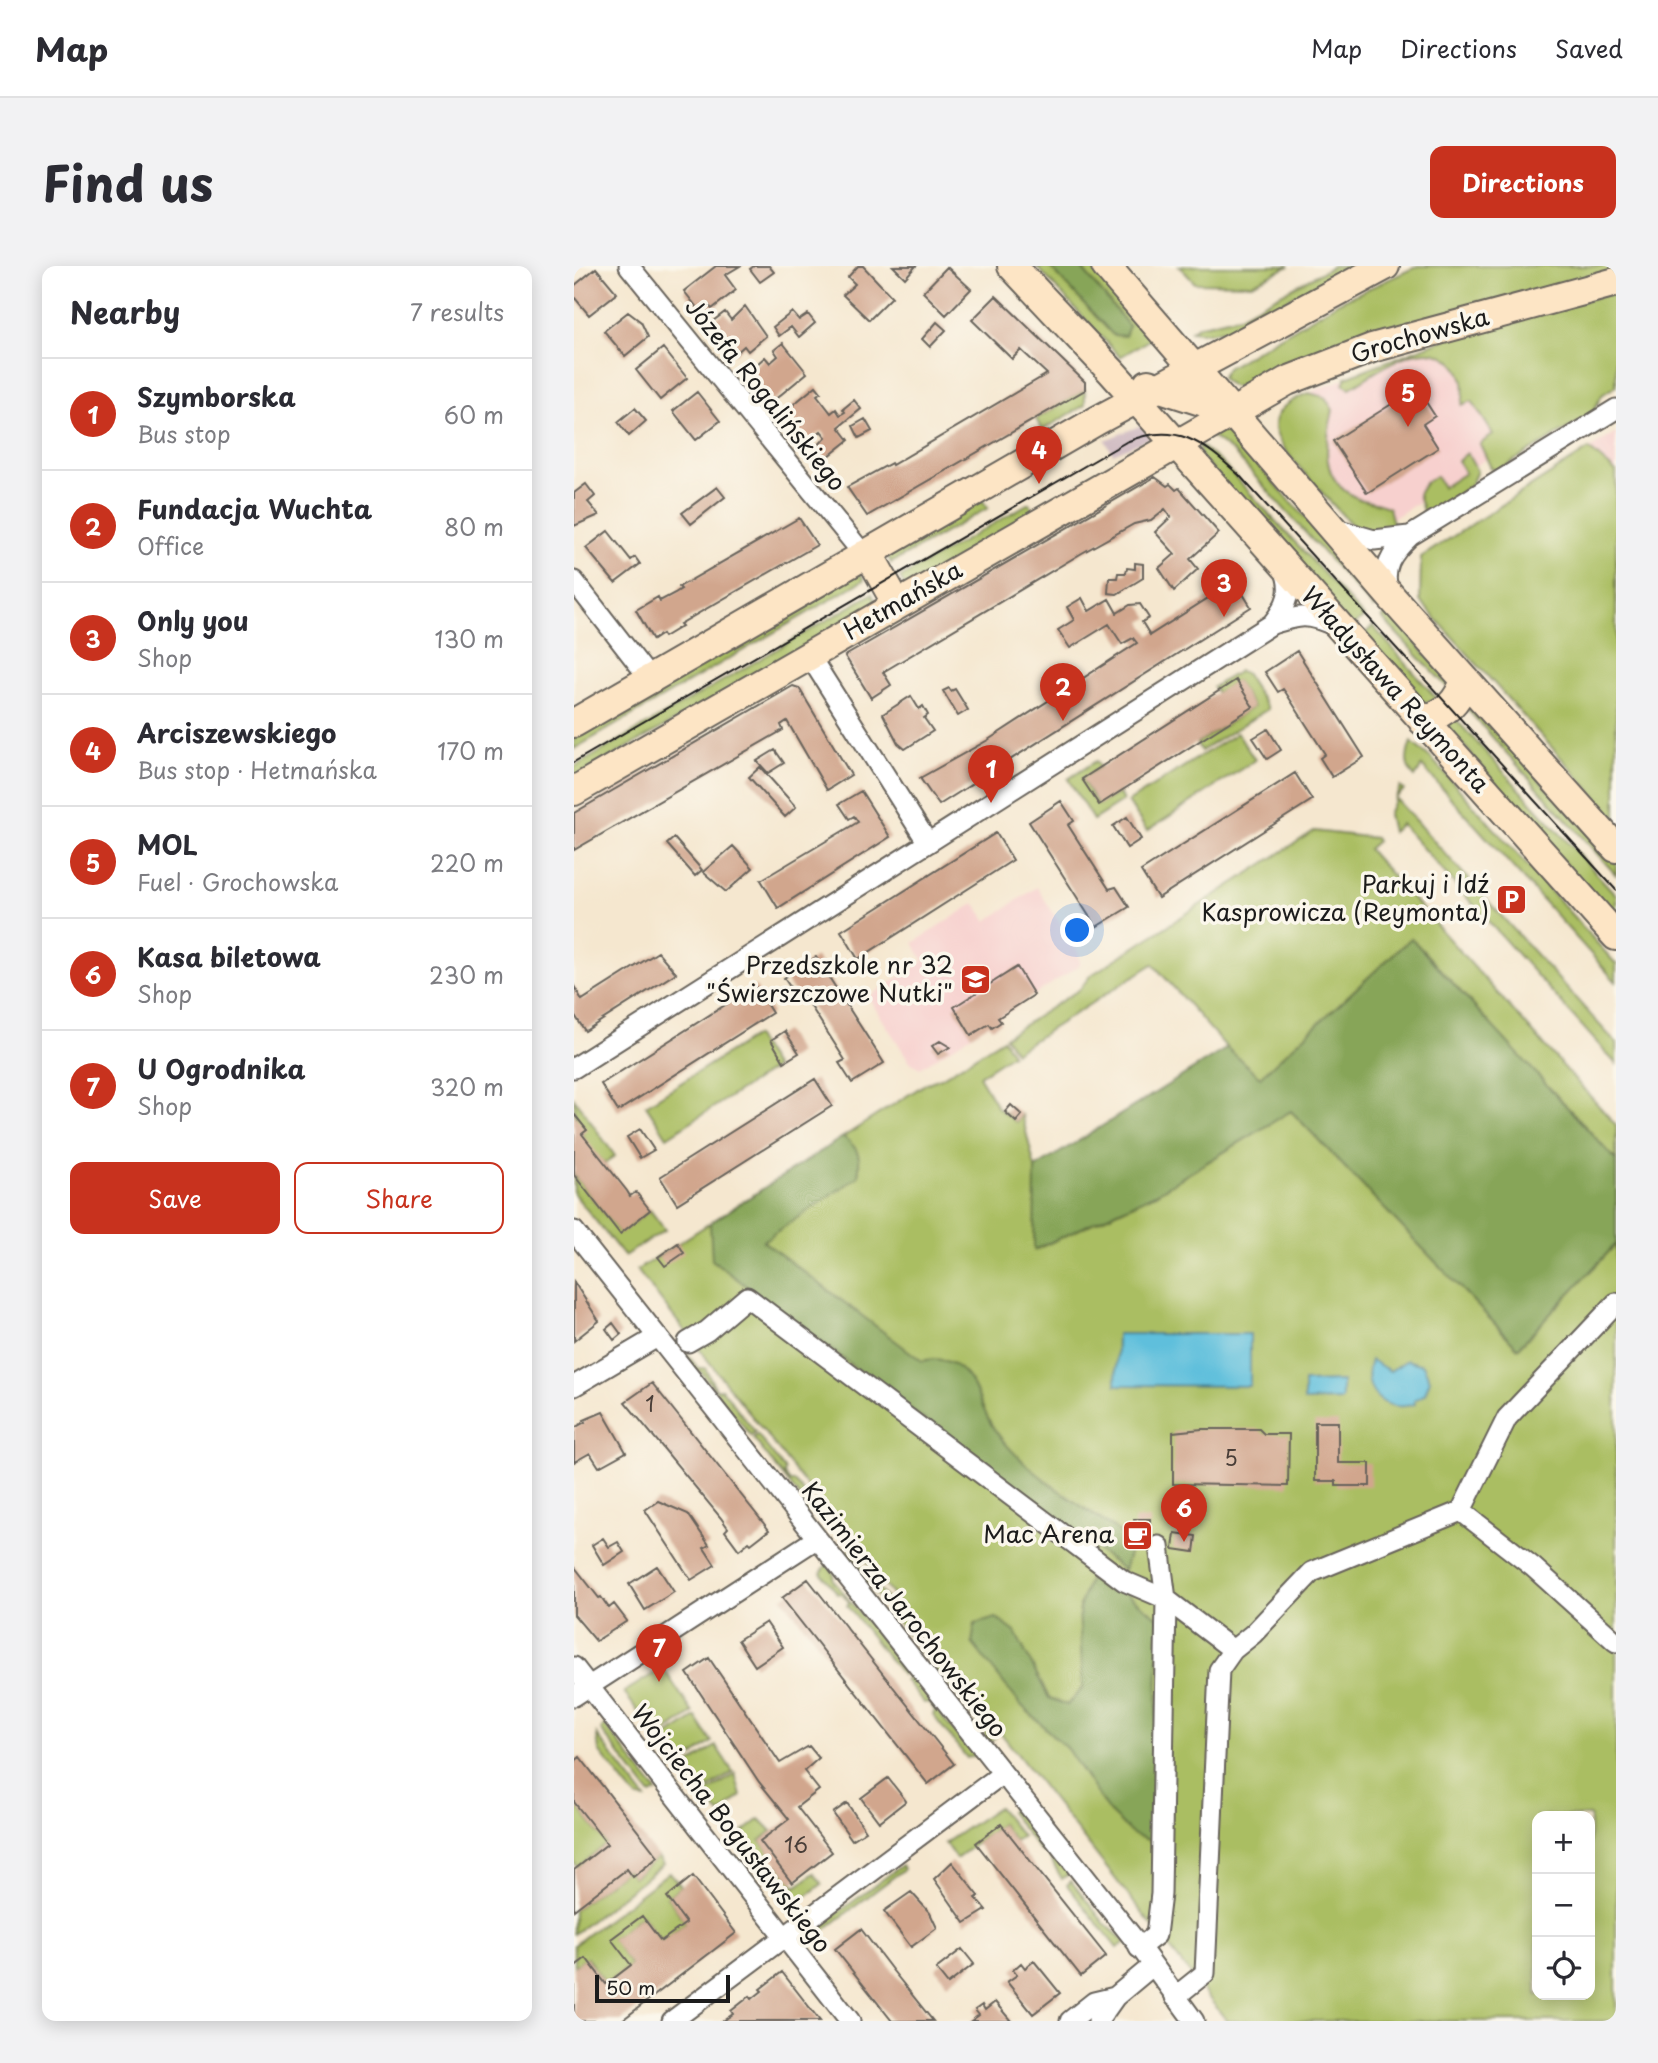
<!DOCTYPE html>
<html lang="en">
<head>
<meta charset="utf-8">
<style>
  :root { --surface:#fff; --page:#f2f2f3; --text:#2b2b33; --muted:#7c7c81; --line:#e1e1e2; --accent:#c8321e }
  body { margin:0; font-family:"Playpen Sans",sans-serif; background:var(--page); color:var(--text) }
  .controls { position:absolute; right:21px; bottom:21px; display:grid; overflow:hidden; border-radius:14px; box-shadow:0 4px 18px #0003 }
  .controls button { width:63px; height:63px; display:grid; place-items:center; padding:0; border:0; border-bottom:2px solid var(--line); background:var(--surface); color:var(--text); font:35px sans-serif }
  .scale { position:absolute; left:21px; bottom:18px; width:135px; box-sizing:border-box; padding-left:7px; border:4px solid #1c1c1c; border-top:0; font-size:19px; line-height:24px; white-space:nowrap; color:#1c1c1c; -webkit-text-stroke:5px #fbf7ec; paint-order:stroke }
  .you { position:absolute; left:504px; top:665px; width:24px; height:24px; margin:-18px; border:5px solid #fff; border-radius:50%; background:#1a73e8; box-shadow:0 0 0 10px #1a73e833 }
  .badge { display:grid; place-items:center; width:46px; height:46px; border-radius:50%; background:var(--accent); color:#fff; font-size:23px; font-weight:700 }
  .pin { position:absolute; translate:-50% -58px; filter:drop-shadow(0 2px 4px #0008) }
  .pin::after { content:''; position:absolute; top:37px; width:24px; height:21px; background:inherit; clip-path:polygon(0 0,100% 0,50% 100%) }
  .list { margin:0; padding:0; list-style:none }
  h2 { display:flex; justify-content:space-between; align-items:center; height:91px; margin:0; padding:0 28px; font-size:30px }
  h2 small { font-size:23px; font-weight:400; color:var(--muted) }
  .list li { display:grid; grid-template-columns:46px 1fr auto; gap:21px; align-items:center; box-sizing:border-box; height:112px; padding:0 28px; border-top:2px solid var(--line) }
  .list b { display:block; font-size:26px; white-space:nowrap }
  .list p { margin:0; font-size:23px; white-space:nowrap; color:var(--muted) }
  .list em { font-size:23px; font-style:normal; color:var(--muted) }
  .actions { display:flex; gap:14px; padding:21px 28px }
  .actions a { flex:1; padding:16px 0; border:2px solid var(--accent); border-radius:14px; text-align:center; font-size:24px; color:var(--accent) }
  .actions .main { background:var(--accent); color:#fff }
  .icon { flex:none; width:38px; height:38px; fill:none; stroke:currentColor; stroke-width:2; stroke-linecap:round; stroke-linejoin:round }
  .map { position:relative; flex:none; width:1042px; height:1755px; overflow:hidden; border-radius:14px }
  header { display:flex; align-items:center; gap:42px; box-sizing:border-box; height:98px; padding:0 35px; background:var(--surface); border-bottom:2px solid var(--line) }
  header strong { font-size:33px }
  nav { display:flex; gap:38px; margin-inline-start:auto; font-size:24px }
  .intro { display:flex; align-items:center; justify-content:space-between; box-sizing:border-box; height:168px; padding:0 42px }
  h1 { margin:0; font-size:49px }
  .button { padding:18px 32px; border-radius:14px; background:var(--accent); color:#fff; font-size:24px; font-weight:700 }
  main { display:flex; gap:42px; padding:0 42px }
  aside { flex:1; background:var(--surface); border-radius:14px; box-shadow:0 4px 18px #0003 }
  .map>svg:first-child { display:block }
  .built { fill:#f7d0ce }
  .industrial { fill:#d2bec4 }
  .green { fill:#aabe62; stroke:#636d3f; stroke-width:2; fill-rule:evenodd }
  .forest { fill:#87a558; stroke:#52603a; stroke-width:2 }
  .water { fill:#5ebfdc; stroke:#3d6e7c; stroke-width:2 }
  .building { fill:#d1a68d }
  .lines { fill:none; stroke-linecap:round; stroke-linejoin:round }
  .street-casing { stroke:#68635b; stroke-width:23 }
  .secondary-casing { stroke:#68635b; stroke-width:32 }
  .street { stroke:#fff; stroke-width:19 }
  .secondary { stroke:#fde5c5; stroke-width:28 }
  .tram { stroke:#1c1c1c; stroke-width:2 }
  .labels { text-anchor:middle; stroke-width:7; stroke-linejoin:round; paint-order:stroke }
  .number-label { font-size:21px; fill:#493e38 }
  .street-label { font-size:24px; fill:#1c1c1c; stroke:#fbf7ec }
  .poi-label { font-size:24px; fill:#1c1c1c; stroke:#fbf7ec; text-anchor:end }
</style>
</head>
<body>
<header>
<strong>Map</strong>
<nav><a>Map</a><a>Directions</a><a>Saved</a></nav>
</header>
<div class="intro"><h1>Find us</h1><a class="button">Directions</a></div>
<main>
<aside>
<h2>Nearby<small>7 results</small></h2>
<ul class="list">
<li><span class="badge">1</span><div><b>Szymborska</b><p>Bus stop</p></div><em>60 m</em></li>
<li><span class="badge">2</span><div><b>Fundacja Wuchta</b><p>Office</p></div><em>80 m</em></li>
<li><span class="badge">3</span><div><b>Only you</b><p>Shop</p></div><em>130 m</em></li>
<li><span class="badge">4</span><div><b>Arciszewskiego</b><p>Bus stop · Hetmańska</p></div><em>170 m</em></li>
<li><span class="badge">5</span><div><b>MOL</b><p>Fuel · Grochowska</p></div><em>220 m</em></li>
<li><span class="badge">6</span><div><b>Kasa biletowa</b><p>Shop</p></div><em>230 m</em></li>
<li><span class="badge">7</span><div><b>U Ogrodnika</b><p>Shop</p></div><em>320 m</em></li>
</ul>
<div class="actions"><a class="main">Save</a><a>Share</a></div>
</aside>
<div class="map">
<svg width="1042" height="1755" viewBox="0 0 1042 1755">
  <rect width="100%" height="100%" fill="#fbf7ec"/>
  <filter id="ink" filterUnits="userSpaceOnUse"><feTurbulence type="fractalNoise" baseFrequency=".0143" numOctaves="2"/><feDisplacementMap in="SourceGraphic" scale="14" xChannelSelector="R" yChannelSelector="G"/><feConvolveMatrix kernelMatrix="1 2 1 2 8 2 1 2 1" color-interpolation-filters="sRGB"/></filter>
  <filter id="wash" filterUnits="userSpaceOnUse"><feTurbulence type="fractalNoise" baseFrequency=".00686" numOctaves="4" result="noise"/><feDisplacementMap in="SourceGraphic" scale="28" xChannelSelector="R" yChannelSelector="G"/><feGaussianBlur stdDeviation="1.57" result="paint"/><feColorMatrix in="noise" values="0 0 0 0 0 0 0 0 0 0 0 0 0 0 0 0 0 1.4 0 .05"/><feComposite in="paint" operator="in"/></filter>
  <g filter="url(#wash)">
    <rect width="100%" height="100%" fill="#f5e7cf"/>
    <path class="built" d="M871,73L936,178L796,267L775,256L711,186L701,166L704,150L714,136L727,130Z
      M1042,167V206L1015,183Z
      M463,621L505,688L506,699L425,752L427,756L418,762L415,758L346,802L336,796L294,731L350,695L339,677L401,637L413,655Z"/>
    <path class="industrial" d="M568,159L576,172L539,188L531,174Z"/>
    <path class="green" d="M462,0H519L580,71L546,91Z
      M605,0H715L678,18L621,17Z
      M759,0H778L658,62L636,67L617,65L624,60L666,50Z
      M844,0H1042V6L677,118L659,121L647,112L653,102L765,36Z
      M1042,26V120L1028,129L1018,148L923,205L917,202L906,178L919,168L898,135L888,139C891,124 891,110 880,98C850,66 804,106 776,122L769,118L772,111L884,68Z
      M511,124V139L468,164L462,153Z
      M735,127L751,131L759,144C751,178 745,214 783,232C794,237 805,236 815,242L819,257L811,266L782,262L775,256C762,242 748,227 735,212C707,181 675,149 735,127Z
      M651,163L807,335L799,342L660,187L636,169Z
      M624,178L649,198L790,351L777,362L627,191Z
      M1015,183L1042,206V553L846,335L847,291Z
      M893,187L903,205L897,219L858,246L849,245L844,228L851,217L862,210L869,221L891,207L884,195Z
      M408,234L414,242L317,297L312,287Z
      M455,237L462,247L332,322L326,312Z
      M283,303L290,314L0,483V468Z
      M298,328L304,339L0,512V501Z
      M815,345L874,415V422L808,352Z
      M799,360L865,435L848,437L786,372Z
      M665,405L671,407L694,443L627,485L623,478L625,476L679,441L662,415L643,427L639,421Z
      M893,443H900L1042,597V609Z
      M878,449L1042,629V657L874,461Z
      M663,467L681,494L573,565L554,536Z
      M837,476L857,492L1042,698V716L848,500L841,511C830,500 832,490 837,476Z
      M522,495L526,501L508,513L524,539L545,527L549,535L519,554L494,513Z
      M826,521L830,524L821,532L1042,777V798L827,558L818,566L814,548Z
      M740,565L801,572L803,575L794,583L1042,859V894L837,672L686,812L653,782L579,698L441,786L431,771L506,723L516,710Z
      M181,770L201,802L93,871L72,839Z
      M429,773L438,788L405,810L424,842L442,856L448,849L461,902V984L581,928L717,845L944,1082L1042,978V1028L930,1146L1042,1044V1755H653L63,1004L353,817L367,812ZM963,1550H1016V1729H963Z
      M0,832L41,890L32,897C12,883 0,857 0,832Z
      M0,909L46,967L76,944L91,964L50,990L0,928Z
      M111,1086L124,1102H131L142,1123H148L181,1166L177,1170L126,1105H119L107,1089Z
      M183,1168L211,1204L210,1208L216,1216H221L240,1240L232,1248L227,1243L228,1234L179,1172Z
      M271,1285H275L316,1337L315,1341L321,1349L326,1350L357,1388L352,1391L279,1300L272,1299L265,1290Z
      M253,1298L260,1307L259,1314L332,1405L328,1409L273,1340L275,1336L268,1327L264,1328L247,1307Z
      M359,1390L382,1419L381,1424L387,1432H392L422,1470L415,1479L410,1473L411,1465L354,1394Z
      M89,1402L119,1447L83,1472L50,1426Z
      M336,1410L391,1480L399,1482L404,1488L393,1492L359,1449L361,1444L354,1436L350,1437L331,1414Z
      M122,1451L138,1476L105,1500L86,1475Z
      M31,1459L83,1526L77,1529L27,1464Z
      M23,1469L72,1533L64,1532L59,1528L25,1485Z
      M142,1480L159,1506L126,1528L108,1503Z
      M161,1508L167,1530L146,1548L128,1530Z
      M0,1536L33,1578L4,1601L0,1597Z
      M444,1538L449,1550L495,1608L488,1613L472,1585H466L436,1546Z
      M424,1541L448,1570L441,1575L427,1558L382,1593L371,1577Z
      M186,1553L198,1565L186,1575L196,1587L183,1597L163,1571Z
      M84,1591L89,1598L0,1668V1644L53,1603L59,1611Z
      M204,1599L222,1621L240,1607L248,1618L217,1641L193,1609Z
      M328,1599L330,1603L241,1671L237,1667Z
      M95,1606L107,1620L93,1631L112,1657L87,1675L68,1650L38,1673L57,1699L32,1718L13,1692L0,1701V1679Z
      M497,1615L531,1658L552,1676L543,1682L493,1619Z"/>
    <path class="forest" d="M475,0H506L555,60L551,70L539,69Z
      M837,672L1042,894V978L944,1082L717,845L581,928L460,984L461,902L653,782L686,811Z
      M269,871C286,882 287,892 284,911L189,975L348,1095C358,1092 369,1093 379,1098C403,1112 405,1140 419,1161C448,1206 513,1242 556,1274L555,1288L550,1304L138,994L136,957Z
      M519,1303L585,1352L580,1576L558,1568L535,1546L493,1483L447,1439L398,1377L401,1358L422,1352L441,1366L475,1432L493,1439L509,1422L505,1342Z"/>
    <path class="water" d="M543,1068H676V1120L542,1119Z
      M797,1094L816,1105L833,1094L849,1099L856,1114L851,1128L840,1135L841,1138C810,1148 786,1125 797,1094Z
      M768,1115V1134L730,1135V1116Z"/>
    <g id="blocks">
      <path class="building" d="M142,0H166L151,9L162,24L138,43L133,38L125,44L110,25Z
        M180,0H195L200,6L186,16L176,3Z
        M284,0H289L318,31L295,54L269,29L281,18L274,11Z
        M319,0H342L331,12Z
        M373,1L397,23L372,49L349,26Z
        M22,2L43,27L15,49L0,31V20Z
        M422,30L511,116V124L293,250L273,221L317,197L318,199L473,108L447,84L438,93L398,54Z
        M171,40L192,70L174,85L170,80L161,88L151,76L144,74L135,58L151,46L157,54Z
        M54,46L67,56L74,71L51,90L30,65Z
        M218,46L225,54L234,48L241,57L225,71L217,61L205,70L199,61Z
        M363,56L372,64L356,81L348,73Z
        M209,77L233,107L199,135L191,125L183,123V115L175,105L191,91L196,97L204,90L200,84Z
        M89,82L113,112L86,134L62,104Z
        M242,120L247,126L243,129L257,147L262,143L266,149L271,146L269,143L280,134L287,143L265,161L275,174L250,194L241,183L252,171L247,165L233,176L209,147Z
        M843,122L861,150L849,158L864,182L793,227L759,175Z
        M123,126L146,155L122,174L99,145Z
        M61,142L72,155L55,170L44,156Z
        M291,153L298,165L285,172L279,160Z
        M581,211L593,220L596,218L602,224L605,222L645,267L616,293L624,303L600,325L585,302L601,288L581,266L597,251L591,243L577,254L560,258L508,287L309,406L317,419L297,432L271,390Z
        M12,218L21,230L14,236L25,249L0,260V227Z
        M143,221L151,231L117,258L108,247Z
        M225,252L243,279L106,358L108,360L90,371L88,368L79,374L62,344L84,331L86,335L101,327L107,323L105,321Z
        M34,265L57,294L61,291L66,298L41,317L12,282Z
        M561,297L569,298V312L543,328L534,327L535,312H543L544,307H552L553,302L561,303Z
        M661,315L677,341L365,539L357,528L346,512L414,474L563,377L559,372L548,378L535,358L496,382L484,364L500,354L493,341L508,332L515,345L535,333L543,347L556,339L566,338L575,352L568,356L576,369Z
        M723,385L790,491L758,511L746,492L751,488L712,427L709,423L704,426L691,406Z
        M662,414L679,441L525,539L508,513Z
        M219,420L225,422L277,509L253,524L213,455L207,459L209,464L0,584V547Z
        M375,422L377,425L381,423L394,444L384,450L369,425Z
        M337,430L345,443L349,440L354,449L350,452L359,465L331,483L324,477L309,448Z
        M694,463L707,484L693,493L679,472Z
        M201,484L210,497L194,507L183,495Z
        M186,501L222,541L211,551L175,511Z
        M721,507L738,534L584,632L567,605Z
        M287,525L316,571L204,642L187,614L284,556L280,550L275,553L265,538Z
        M487,535L500,555L494,559L535,623L542,621L555,641L522,661L455,556Z
        M553,551L567,573L553,582L539,560Z
        M422,567L439,594L284,693L267,665Z
        M100,572L128,604L121,610L93,578Z
        M159,580L179,602L152,626L129,606Z
        M84,686L102,707L11,765L0,748V720L8,734Z
        M242,691L310,797L278,817L265,797L271,794L229,728L223,731L210,712Z
        M443,701L460,729L424,752L427,756L418,762L415,758L397,769L380,741Z
        M181,720L198,747L44,845L27,818Z
        M211,765L225,787L210,796L197,774Z
        M366,775L376,781L364,788L358,780Z
        M241,813L258,840L103,938L86,911Z
        M437,839L448,849L442,856L431,846Z
        M0,848L13,864L8,868L53,925L56,930L62,926L76,944L46,968L0,909Z
        M66,863L80,884L66,892L53,871Z
        M104,977L110,987L91,1000L84,991Z
        M0,1016L25,1055L0,1075Z
        M39,1057L47,1068L40,1074L32,1063Z
        M78,1117L195,1264L177,1278L175,1276L165,1284L151,1265L154,1262L147,1252L51,1136Z
        M29,1146L52,1186L25,1201L16,1187L0,1196V1162L11,1156L10,1154Z
        M741,1156H764V1197H796V1220H762V1215H741Z
        M628,1163H685L690,1168H715L714,1220L599,1218V1166Z
        M84,1235L114,1248L135,1279L130,1282L141,1299L117,1314L71,1244Z
        M560,1253H576V1260H567V1277H560Z
        M601,1267L622,1270L620,1286L599,1283Z
        M29,1272L35,1281L44,1276L50,1286L30,1299L18,1279Z
        M0,1300L25,1332L27,1331L35,1342L40,1338L53,1355L22,1375L0,1349Z
        M83,1300L100,1326L71,1344L55,1318Z
        M234,1313L380,1498L354,1518L208,1332Z
        M192,1356L209,1381L181,1400L164,1374Z
        M135,1392L206,1497L235,1480L245,1492L230,1505L245,1524L223,1541L258,1586L218,1617L186,1575L215,1553L185,1516L113,1407Z
        M6,1491L84,1591L59,1611L53,1603L0,1644V1604L33,1578L0,1536V1496Z
        M314,1512L332,1535L305,1556L287,1532Z
        M273,1537L292,1565L278,1574L259,1547Z
        M427,1558L532,1690L507,1710L402,1577Z
        M378,1596L405,1630L402,1632L412,1644L391,1657L360,1613Z
        M119,1610L162,1667L47,1755H0V1701L12,1692L32,1718L57,1699L37,1673L68,1650L87,1675L112,1657L93,1631Z
        M337,1626L356,1647L363,1662L337,1681L310,1645Z
        M287,1663L319,1705L359,1755H318L261,1683Z
        M388,1683L400,1698L374,1718L362,1703Z
        M460,1695L486,1727L459,1748L433,1716L443,1709L439,1704L447,1697L451,1702Z
        M208,1706L246,1755H149L159,1748L157,1745L176,1730L178,1733L188,1725L186,1723Z
        M421,1736L437,1755H397L405,1749L401,1744L408,1739L411,1744Z"/>
    </g>
  </g>
  <g filter="url(#ink)">
    <use href="#blocks" fill-opacity="0" stroke="#68635b" stroke-width="2"/>
    <g class="lines">
      <defs>
        <path id="street" d="M55,0L290,289
          M762,263L800,274L835,270
          M0,315L76,413
          M815,328C807,302 817,288 836,270L1042,143
          M698,358C713,339 720,324 709,301
          M235,389L354,577
          M0,802L698,358C727,349 733,347 761,360
          M0,965L560,1673L620,1755
          M114,1076L133,1065L173,1031L550,1315L592,1333L659,1384
          M0,1120L83,1071
          M887,1245L959,1301L1042,1376
          M0,1401L276,1755
          M0,1430L242,1273
          M565,1682L582,1669L587,1628L592,1333L585,1280
          M601,1731L631,1707L645,1404L659,1384L679,1368L738,1306L887,1245L933,1152L1042,1037
          M98,1755L428,1508
          M496,1755L520,1736L541,1731
          M524,1755L541,1731L577,1701"/>
        <path id="secondary" d="M438,0L538,106L1042,670
          M532,0L819,333L1042,582
          M574,118L658,145
          M290,289L301,299L323,338
          M849,455C872,446 883,438 891,414
          M0,457L524,154L811,0
          M0,525L713,115L798,82L1042,16"/>
      </defs>
      <use href="#street" class="street-casing"/>
      <use href="#secondary" class="secondary-casing"/>
      <use href="#street" class="street"/>
      <use href="#secondary" class="secondary"/>
      <path class="tram" d="M0,496L552,176C602,155 629,176 665,209L1042,624"/>
    </g>
  </g>
  <defs>
    <symbol id="parking-square" viewBox="-11 -11 22 22"><rect x="-9" y="-9" width="18" height="18" rx="4" fill="#c8321e" stroke="#fbf7ec"/><path d="M-3.5-5.5H1a3.5 3.5 0 0 1 0 7H-1V5.5H-3.5ZM-1-3.4V-.6H.8a1.4 1.4 0 0 0 0-2.8Z" fill="#fff"/></symbol>
    <symbol id="school-square" viewBox="-11 -11 22 22"><rect x="-9" y="-9" width="18" height="18" rx="4" fill="#c8321e" stroke="#fbf7ec"/><path d="M0-5L7-2L0 1L-7-2ZM-4 1L0 2.5L4 1V4Q0 6-4 4Z" fill="#fff"/></symbol>
    <symbol id="cafe-square" viewBox="-11 -11 22 22"><rect x="-9" y="-9" width="18" height="18" rx="4" fill="#c8321e" stroke="#fbf7ec"/><path d="M-5.5-4.5H6V0H3Q3 3.5 0 3.5H-2.5Q-5.5 3.5-5.5 0ZM3-3.2v2h1.7v-2ZM-6 4.5H4V6H-6Z" fill="#fff"/></symbol>
  </defs>
  <g fill-rule="evenodd">
    <use href="#parking-square" x="920" y="616" width="35" height="35"/>
    <use href="#school-square" x="384" y="696" width="35" height="35"/>
    <use href="#cafe-square" x="546" y="1252" width="35" height="35"/>
  </g>
  <g class="labels">
    <g class="number-label">
      <text x="76" y="1146">1</text>
      <text x="657" y="1200">5</text>
      <text x="222" y="1587">16</text>
    </g>
    <g class="street-label">
      <text transform="translate(846 70) rotate(-16)" y="8">Grochowska</text>
      <text transform="translate(191 129) rotate(51)" y="8">Józefa Rogalińskiego</text>
      <text transform="translate(329 335) rotate(-30)" y="8">Hetmańska</text>
      <text transform="translate(821 424) rotate(48)" y="8">Władysława Reymonta</text>
      <text transform="translate(330 1344) rotate(52)" y="8">Kazimierza Jarochowskiego</text>
      <text transform="translate(157 1563) rotate(52)" y="8">Wojciecha Bogusławskiego</text>
    </g>
    <g class="poi-label">
      <text x="915" y="627">Parkuj i Idź<tspan x="915" dy="28">Kasprowicza (Reymonta)</tspan></text>
      <text x="379" y="708">Przedszkole nr 32<tspan x="379" dy="28">"Świerszczowe Nutki"</tspan></text>
      <text x="540" y="1277">Mac Arena</text>
    </g>
  </g>
</svg>
<div class="controls">
<button>+</button>
<button>−</button>
<button><svg class="icon" aria-label="locate" viewBox="0 0 24 24"><circle cx="12" cy="12" r="6"/><path d="M12 2v4M12 18v4M2 12h4M18 12h4"/></svg></button>
</div>
<div class="scale">50 m</div>
<div class="you"></div>
<div class="pin badge" style="left:417px;top:537px">1</div>
<div class="pin badge" style="left:489px;top:455px">2</div>
<div class="pin badge" style="left:650px;top:351px">3</div>
<div class="pin badge" style="left:465px;top:218px">4</div>
<div class="pin badge" style="left:834px;top:161px">5</div>
<div class="pin badge" style="left:610px;top:1276px">6</div>
<div class="pin badge" style="left:85px;top:1416px">7</div>
</div>
</main>
</body>
</html>
